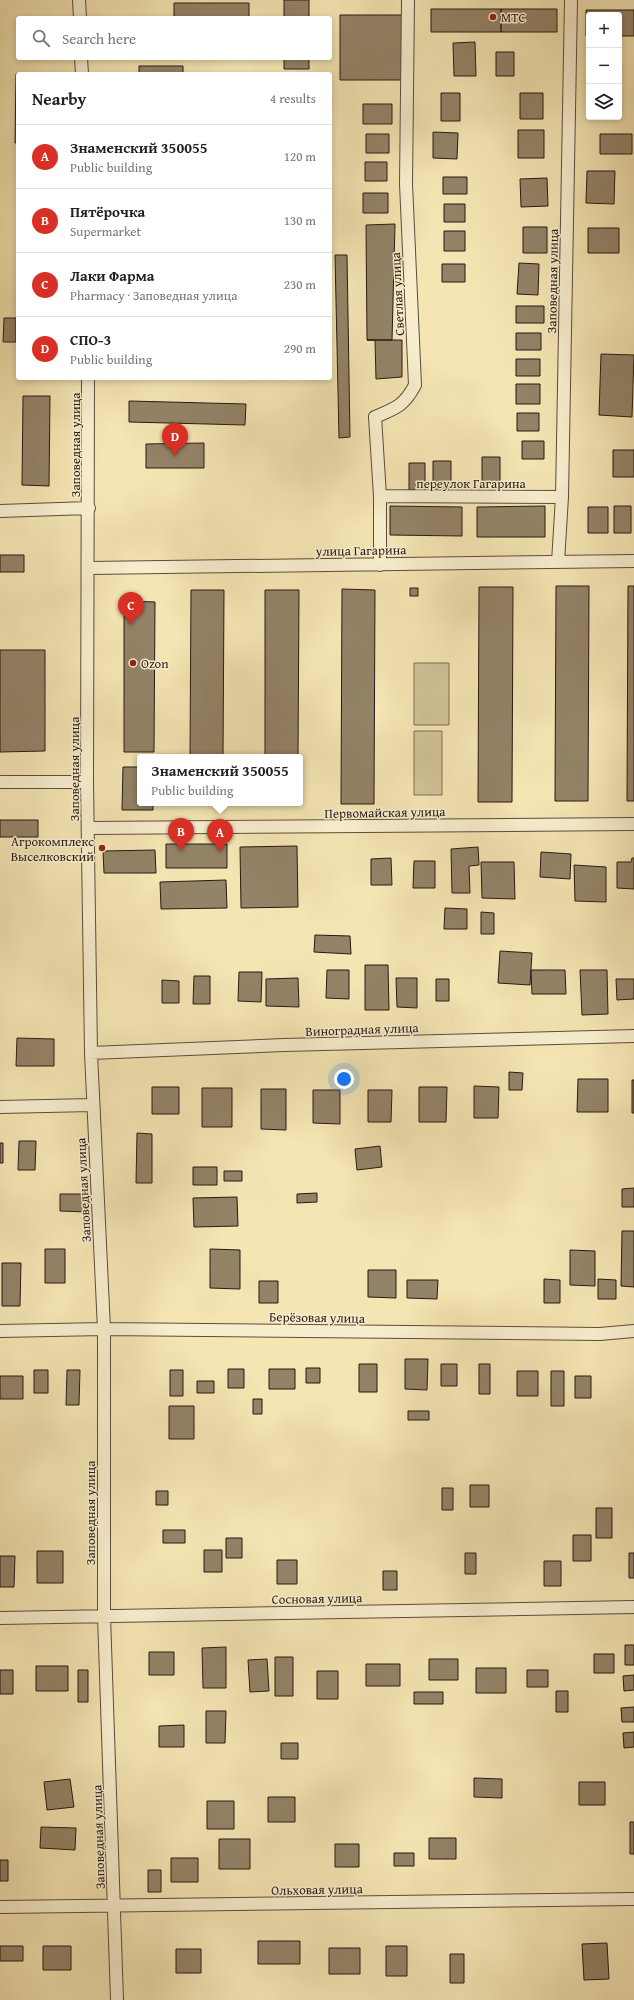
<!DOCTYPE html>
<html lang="en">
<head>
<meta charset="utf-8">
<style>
  :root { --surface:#fff; --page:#f6f6f6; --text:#222; --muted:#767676; --line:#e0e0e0; --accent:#d93025 }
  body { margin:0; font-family:"Gentium Book Plus",serif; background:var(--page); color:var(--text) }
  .controls { position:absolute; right:12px; top:12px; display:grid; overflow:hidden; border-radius:4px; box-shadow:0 2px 6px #0003 }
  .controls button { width:36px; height:36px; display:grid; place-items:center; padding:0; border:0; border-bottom:1px solid var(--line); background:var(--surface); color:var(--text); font:20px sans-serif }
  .you { position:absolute; left:344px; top:1079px; width:14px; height:14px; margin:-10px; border:3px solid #fff; border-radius:50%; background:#1a73e8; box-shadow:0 0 0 6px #1a73e833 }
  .badge { display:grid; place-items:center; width:26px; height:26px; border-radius:50%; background:var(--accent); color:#fff; font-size:13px; font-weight:700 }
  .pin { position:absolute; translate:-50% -33px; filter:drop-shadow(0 1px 2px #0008) }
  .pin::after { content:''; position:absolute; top:21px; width:14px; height:12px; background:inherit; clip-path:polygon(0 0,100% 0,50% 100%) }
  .popup { position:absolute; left:137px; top:754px; width:166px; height:52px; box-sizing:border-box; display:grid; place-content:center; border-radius:4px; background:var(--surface); filter:drop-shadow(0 1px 3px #0005); font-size:13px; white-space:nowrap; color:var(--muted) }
  .popup b { font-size:15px; color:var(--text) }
  .popup::after { content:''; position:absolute; left:50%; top:100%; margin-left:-8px; border:8px solid transparent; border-top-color:var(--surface) }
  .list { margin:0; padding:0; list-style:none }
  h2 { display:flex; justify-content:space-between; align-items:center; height:52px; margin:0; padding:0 16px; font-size:17px }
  h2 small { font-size:13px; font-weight:400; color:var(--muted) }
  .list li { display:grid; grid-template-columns:26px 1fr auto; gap:12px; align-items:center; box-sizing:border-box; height:64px; padding:0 16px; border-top:1px solid var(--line) }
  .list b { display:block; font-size:15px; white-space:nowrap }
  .list p { margin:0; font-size:13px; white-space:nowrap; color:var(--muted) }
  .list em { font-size:13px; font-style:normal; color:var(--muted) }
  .icon { flex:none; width:22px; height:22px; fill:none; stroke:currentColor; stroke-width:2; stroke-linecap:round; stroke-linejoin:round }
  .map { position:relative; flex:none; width:634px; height:2000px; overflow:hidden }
  .search { position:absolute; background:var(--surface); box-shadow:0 2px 6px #0003; left:16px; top:16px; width:316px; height:44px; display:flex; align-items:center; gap:10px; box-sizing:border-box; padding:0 14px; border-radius:4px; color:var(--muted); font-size:15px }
  .panel { position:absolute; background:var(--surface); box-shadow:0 2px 6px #0003; left:16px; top:72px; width:316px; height:308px; border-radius:4px }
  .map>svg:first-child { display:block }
  .green { fill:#d1c298; stroke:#7d6e56 }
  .building { fill:#938367; stroke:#291914 }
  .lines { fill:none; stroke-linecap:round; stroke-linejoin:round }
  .minor-casing { stroke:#5c4c3c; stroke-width:14 }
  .minor { stroke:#f8eece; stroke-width:12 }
  .poi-dot { fill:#8f2418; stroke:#f8eece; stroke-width:1.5 }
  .labels { text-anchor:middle; stroke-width:3; stroke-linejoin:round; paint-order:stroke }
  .poi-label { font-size:13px; fill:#291914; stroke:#f8eece; text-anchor:start }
  .street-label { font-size:13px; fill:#291914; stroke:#f8eece }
</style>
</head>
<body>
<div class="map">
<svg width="634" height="2000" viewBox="0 0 634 2000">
  <rect width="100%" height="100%" fill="#f4e5b3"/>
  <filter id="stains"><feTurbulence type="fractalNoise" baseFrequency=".005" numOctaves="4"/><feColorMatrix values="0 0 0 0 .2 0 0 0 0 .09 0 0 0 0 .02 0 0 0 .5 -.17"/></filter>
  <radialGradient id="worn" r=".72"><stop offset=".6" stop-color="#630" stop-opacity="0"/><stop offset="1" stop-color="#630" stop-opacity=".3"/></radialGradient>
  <path class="green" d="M414,663H449V725H414Z
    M414,731H442V795H414Z"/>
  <path class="building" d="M284,0H309V18H284Z
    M174,3H249V18H174Z
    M431,9H501V32H431Z
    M501,9H557V32H501Z
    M586,10H634V36H619V15H589V36H586Z
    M340,15H403V80H340Z
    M475,42L476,76H454L453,43Z
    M496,52H514V76H496Z
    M284,58H309V69H284Z
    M139,66H183V74H139Z
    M16,74H18V143H15Z
    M441,93H460V121H441Z
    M520,93H543V119H520Z
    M619,97H621V119H600V117H619Z
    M363,104H392V124H363Z
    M518,130H544V158H518Z
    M433,132L458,133L457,159L433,158Z
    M366,134H389V153H366Z
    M600,134H632V154H600Z
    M365,162H387V181H365Z
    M587,171H615L614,204L586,203Z
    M443,177H467V194H443Z
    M547,178L548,206L521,207L520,179Z
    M363,193H388V213H363Z
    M444,204H465V222H444Z
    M395,224L392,340H367L366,225Z
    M523,227H547V253H523Z
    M588,228H619V253H588Z
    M444,231H465V251H444Z
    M18,242V313H17Z
    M335,255H347L350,437L339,438Z
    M519,263L539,264L538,295L517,294Z
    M442,264H465V282H442Z
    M516,306H544V323H516Z
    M4,318H16V342H3Z
    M516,333H541V350H516Z
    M367,340H402V377L376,379L375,340Z
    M601,354L634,355L632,417L599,415Z
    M516,359H540V376H516Z
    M516,384H540V404H516Z
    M23,396H50L49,486L22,485Z
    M129,401L246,404L245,425L129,422Z
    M517,413H539V431H517Z
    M522,441H544V459H522Z
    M204,443V468H146V444Z
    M613,450H634V477H613Z
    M482,457H500V484H482Z
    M433,461H451V488H433Z
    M409,463H425V490H409Z
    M390,506L462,507V536L390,535Z
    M545,506V537H477V507Z
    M614,506H631V533H614Z
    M588,507H608V533H588Z
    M0,555H24V572H0Z
    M556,586H589L588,801H555Z
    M628,586H634V801H627Z
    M479,587H513L512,802H478Z
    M410,588H418V596H410Z
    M342,589L375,590L374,804H341Z
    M191,590H224L223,757H190Z
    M265,590H299L298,757H265Z
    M124,601L155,602L154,752H124Z
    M0,650H45V751L0,752Z
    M123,767H140V803H153V810H122Z
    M190,803H223V805L190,804Z
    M264,803H298V805H264Z
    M0,820H38V837H0Z
    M166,844H227V868H166Z
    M297,846L298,907L241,908L240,847Z
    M478,847L479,865L469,866L470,893H452L451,849Z
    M155,850L156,873H104L103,851Z
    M541,852L571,854L570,879L540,877Z
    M391,858L392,885H371V859Z
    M632,858H634V889L617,888V862H631Z
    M414,861H435V888H413Z
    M481,862H514L515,899L482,898Z
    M574,865L606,867V902L575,901Z
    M226,880L227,908L161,909L160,882Z
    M445,908L467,909V929H444Z
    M481,912L494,913V934H481Z
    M315,935L350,936L351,954L314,952Z
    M500,951L532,953L530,985L498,983Z
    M365,965H388L389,1010H365Z
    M327,970H349V999L326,998Z
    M531,970H565L566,994H532Z
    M580,970H607L608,1014L582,1015Z
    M239,972H262L261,1002L238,1001Z
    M194,976H210V1004H193Z
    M298,978L299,1007L266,1006V979Z
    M396,978H417V1008L397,1007Z
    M436,979H449V1001H436Z
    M616,979H634V999L617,1000Z
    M162,980L179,981V1003H162Z
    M17,1038L54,1039V1066H16Z
    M509,1072L523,1073L522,1090H509Z
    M578,1079H608V1112H577Z
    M632,1080H634V1113H632Z
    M474,1086L499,1087L498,1118H474Z
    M152,1087H179V1114H152Z
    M419,1087H447L446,1122H419Z
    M202,1088H232V1127H202Z
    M261,1089H286V1130L261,1129Z
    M313,1090H340V1124L313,1123Z
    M368,1090H392L391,1122H368Z
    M137,1133L152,1134V1183H136Z
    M19,1141H36L35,1170H18Z
    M0,1143H3V1163H0Z
    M380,1146L382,1167L357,1170L355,1149Z
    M193,1167H217V1185H193Z
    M224,1171H242V1181H224Z
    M634,1188V1207H622V1189Z
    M317,1193V1202L297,1203V1194Z
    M60,1194H87V1212L60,1211Z
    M237,1197L238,1226L194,1227L193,1198Z
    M622,1231H634V1287L621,1286Z
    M45,1249H65V1283H45Z
    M210,1249L240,1250V1289L210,1288Z
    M570,1250L595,1251V1286L570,1285Z
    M2,1263H21L20,1306H2Z
    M368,1270H396V1298L368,1297Z
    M544,1279L560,1280V1303H544Z
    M598,1279L616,1280V1299H598Z
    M407,1280H438L437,1299L407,1298Z
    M259,1281H278V1303H259Z
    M405,1359H428L427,1390L405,1389Z
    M359,1364H377V1392H359Z
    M441,1364H457V1386H441Z
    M479,1364H490V1394H479Z
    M306,1368H320V1383H306Z
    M228,1369H244V1388H228Z
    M269,1369H295V1389H269Z
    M34,1370H48V1393H34Z
    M67,1370H80L79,1405H66Z
    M170,1370H183V1396H170Z
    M517,1371H538V1396H517Z
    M551,1371H564V1406H551Z
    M0,1376H23V1399H0Z
    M575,1376H591V1398H575Z
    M197,1381H214V1393H197Z
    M253,1399H262V1414H253Z
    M169,1406H194V1439H169Z
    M408,1411H429V1420H408Z
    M470,1485H489V1507H470Z
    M442,1488H453V1510H442Z
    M156,1491H168V1505H156Z
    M596,1508H612V1538H596Z
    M163,1530H185V1543H163Z
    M573,1535H591V1561H573Z
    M226,1538H242V1558H226Z
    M204,1550H222V1572H204Z
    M37,1551H63V1583H37Z
    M465,1553H476V1574H465Z
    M629,1553H634V1578H629Z
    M0,1556H15L14,1587H0Z
    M277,1560H297V1584H277Z
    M544,1561H561V1586H544Z
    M383,1571H397V1590H383Z
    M625,1645H634V1665H625Z
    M226,1647V1688H203L202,1648Z
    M149,1652H174V1675H149Z
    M594,1654H614V1673H594Z
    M275,1657H293V1696H275Z
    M267,1659L269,1691L250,1692L248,1660Z
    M429,1659H458V1680H429Z
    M366,1664H400V1686H366Z
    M36,1666H68V1691H36Z
    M476,1668H506V1693H476Z
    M0,1670H13V1694H0Z
    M78,1670H88V1702H78Z
    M527,1670H548V1687H527Z
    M317,1671H338V1699H317Z
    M634,1675V1690L624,1691L623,1676Z
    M556,1691H568V1712H556Z
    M414,1692H443V1704H414Z
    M634,1707V1722H622L621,1708Z
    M206,1711H226L225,1743H206Z
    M184,1725V1747H159V1726Z
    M634,1732V1747L624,1748L623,1733Z
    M281,1743H298V1759H281Z
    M474,1778L502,1779V1798L474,1797Z
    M70,1779L74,1807L47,1810L44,1782Z
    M579,1782H605V1805H579Z
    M268,1797H295V1822H268Z
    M207,1801H234V1829H207Z
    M630,1822H634V1854H630Z
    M41,1827L76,1828L75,1850L40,1848Z
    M429,1838H456V1859H429Z
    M219,1839H250V1869H219Z
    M335,1844H359V1867H335Z
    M394,1853H414V1866H394Z
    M171,1858H198V1882H171Z
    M0,1860H8V1881H0Z
    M148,1870H161V1892H148Z
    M258,1941H300V1964H258Z
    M607,1943L609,1979L584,1980L582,1944Z
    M0,1946H23V1961H0Z
    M43,1946H71V1970H43Z
    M386,1946H407V1976H386Z
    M329,1948H360V1974H329Z
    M176,1949H201V1973H176Z
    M450,1954H464V1983H450Z"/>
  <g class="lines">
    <defs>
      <path id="minor" d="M79,0L80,18
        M81,58L82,74
        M88,378L87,782L91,1053L104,1329V1616L117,2000
        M380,496L562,497
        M0,511L89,508
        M558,562L562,497L571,0
        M380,565V496L375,417C396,408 404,406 415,385L406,184L408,0
        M89,568L634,561
        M0,782H87
        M88,828L634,824
        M91,1053L284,1045L634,1036
        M0,1107L92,1105
        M0,1331L104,1329L600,1334L634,1331
        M0,1618L634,1607
        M0,1907L634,1899"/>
    </defs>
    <use href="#minor" class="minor-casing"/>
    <use href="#minor" class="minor"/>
  </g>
  <g class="poi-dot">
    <circle cx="493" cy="17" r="4"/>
    <circle cx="133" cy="663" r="4"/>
    <circle cx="102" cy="848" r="4"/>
  </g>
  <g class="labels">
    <g class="poi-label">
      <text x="501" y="22">МТС</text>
      <text x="141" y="668">Ozon</text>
      <text x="94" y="846" text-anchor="end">Агрокомплекс<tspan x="94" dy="15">Выселковский</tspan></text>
    </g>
    <g class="street-label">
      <text transform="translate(552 281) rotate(-89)" y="5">Заповедная улица</text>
      <text transform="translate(397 294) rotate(-93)" y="5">Светлая улица</text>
      <text transform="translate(75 445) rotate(-90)" y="5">Заповедная улица</text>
      <text x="471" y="488">переулок Гагарина</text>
      <text transform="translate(361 550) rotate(-1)" y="5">улица Гагарина</text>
      <text transform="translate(74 769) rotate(-90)" y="5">Заповедная улица</text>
      <text transform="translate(385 812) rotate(-1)" y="5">Первомайская улица</text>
      <text transform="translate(362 1029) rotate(-2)" y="5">Виноградная улица</text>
      <text transform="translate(83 1190) rotate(-93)" y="5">Заповедная улица</text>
      <text transform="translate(317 1317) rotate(1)" y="5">Берёзовая улица</text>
      <text transform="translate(90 1513) rotate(-90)" y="5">Заповедная улица</text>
      <text transform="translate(317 1598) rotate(-1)" y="5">Сосновая улица</text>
      <text transform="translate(98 1837) rotate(-92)" y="5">Заповедная улица</text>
      <text transform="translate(317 1889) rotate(-1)" y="5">Ольховая улица</text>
    </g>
  </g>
  <rect width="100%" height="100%" filter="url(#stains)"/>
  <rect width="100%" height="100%" fill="url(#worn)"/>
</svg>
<div class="controls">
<button>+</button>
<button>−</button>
<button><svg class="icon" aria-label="layers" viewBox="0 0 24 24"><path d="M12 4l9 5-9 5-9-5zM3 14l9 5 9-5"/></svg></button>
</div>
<div class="you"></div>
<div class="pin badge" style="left:220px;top:852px">A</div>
<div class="popup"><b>Знаменский 350055</b>Public building</div>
<div class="pin badge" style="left:181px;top:851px">B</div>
<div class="pin badge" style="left:131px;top:625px">C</div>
<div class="pin badge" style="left:175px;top:456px">D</div>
<div class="search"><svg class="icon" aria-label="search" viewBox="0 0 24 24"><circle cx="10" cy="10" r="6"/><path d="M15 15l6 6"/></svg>Search here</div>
<section class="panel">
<h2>Nearby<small>4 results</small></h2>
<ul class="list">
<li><span class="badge">A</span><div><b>Знаменский 350055</b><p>Public building</p></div><em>120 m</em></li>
<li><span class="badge">B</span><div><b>Пятёрочка</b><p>Supermarket</p></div><em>130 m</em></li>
<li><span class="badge">C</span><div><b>Лаки Фарма</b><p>Pharmacy · Заповедная улица</p></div><em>230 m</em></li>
<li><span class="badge">D</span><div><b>СПО-3</b><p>Public building</p></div><em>290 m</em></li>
</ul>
</section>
</div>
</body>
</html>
